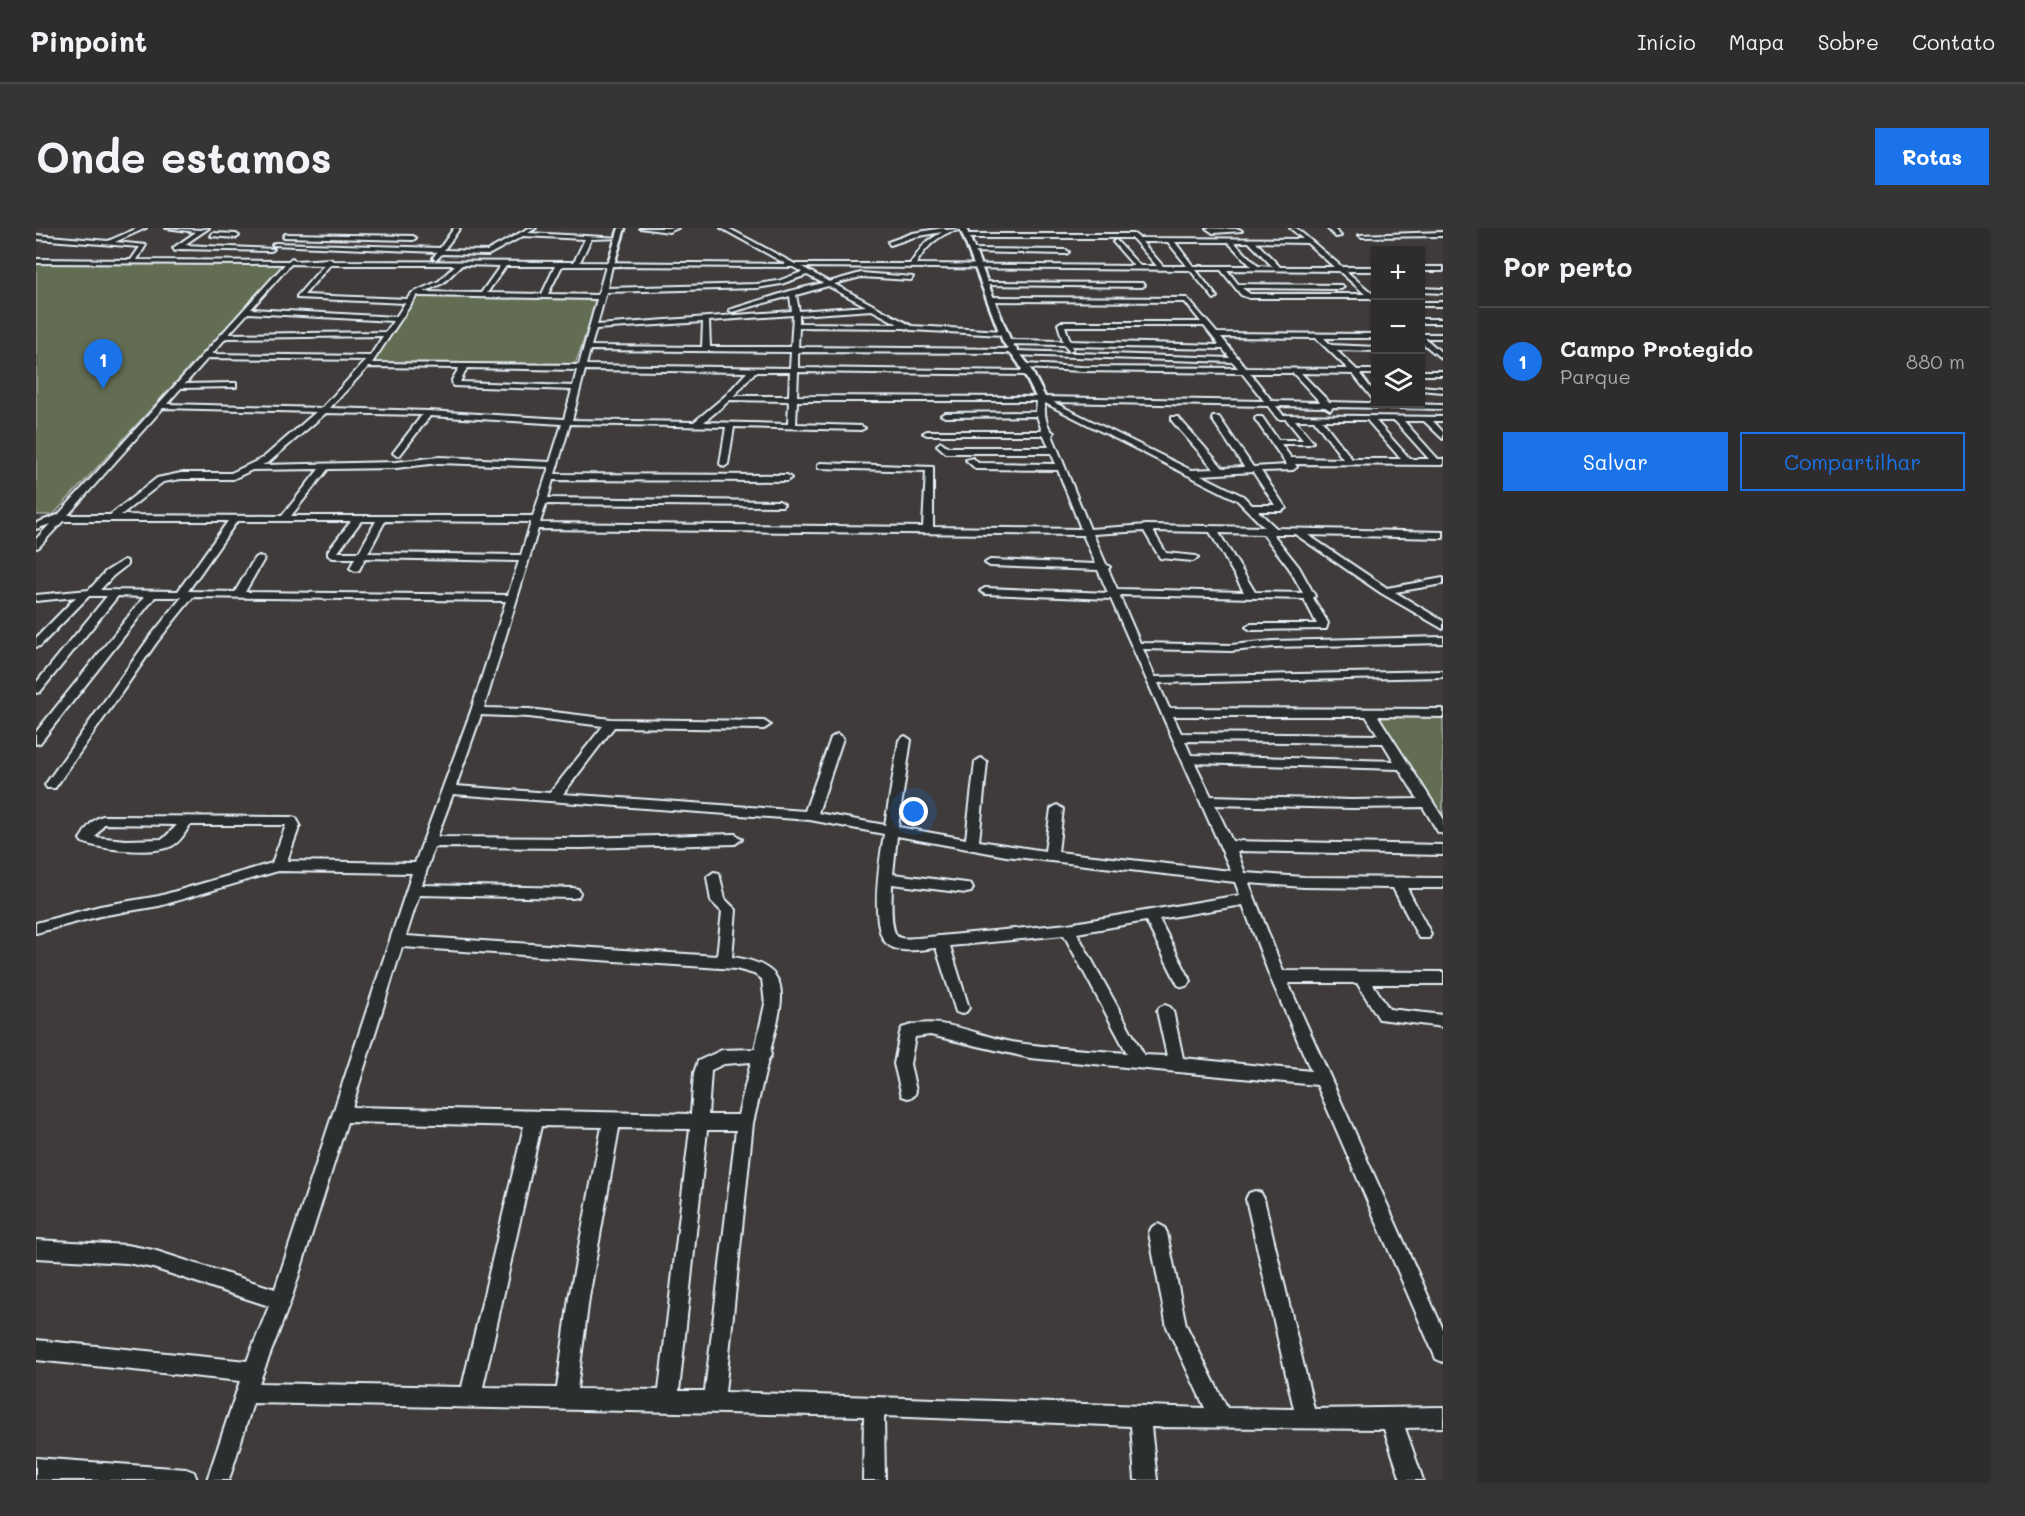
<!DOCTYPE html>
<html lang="pt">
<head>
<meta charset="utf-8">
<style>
  :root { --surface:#2e2c2c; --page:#363434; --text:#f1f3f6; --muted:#a7a7a9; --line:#494848; --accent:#1a73e8 }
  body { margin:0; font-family:Mali,sans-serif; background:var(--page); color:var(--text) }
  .controls { position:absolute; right:18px; top:18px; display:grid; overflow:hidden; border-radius:0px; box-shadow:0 2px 4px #0004 }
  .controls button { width:54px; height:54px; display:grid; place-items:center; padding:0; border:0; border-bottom:2px solid var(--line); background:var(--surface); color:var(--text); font:30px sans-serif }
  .you { position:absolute; left:878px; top:584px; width:21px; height:21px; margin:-15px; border:4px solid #fff; border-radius:50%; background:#1a73e8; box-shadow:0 0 0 9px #1a73e833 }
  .badge { display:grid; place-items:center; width:39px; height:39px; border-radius:50%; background:var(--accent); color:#fff; font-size:20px; font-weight:700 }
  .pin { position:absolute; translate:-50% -50px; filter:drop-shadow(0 2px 3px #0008) }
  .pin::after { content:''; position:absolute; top:32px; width:21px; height:18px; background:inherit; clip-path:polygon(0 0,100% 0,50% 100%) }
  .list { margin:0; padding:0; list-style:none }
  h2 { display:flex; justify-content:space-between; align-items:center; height:78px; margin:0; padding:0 24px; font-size:26px }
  h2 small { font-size:20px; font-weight:400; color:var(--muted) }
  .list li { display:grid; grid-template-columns:39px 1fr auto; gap:18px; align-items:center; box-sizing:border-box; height:108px; padding:0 24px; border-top:2px solid var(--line) }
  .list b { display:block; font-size:22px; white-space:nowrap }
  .list p { margin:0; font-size:20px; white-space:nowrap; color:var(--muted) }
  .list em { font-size:20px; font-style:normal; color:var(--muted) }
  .actions { display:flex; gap:12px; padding:18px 24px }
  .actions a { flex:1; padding:14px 0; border:2px solid var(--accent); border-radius:0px; text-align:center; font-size:21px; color:var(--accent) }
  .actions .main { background:var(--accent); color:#fff }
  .icon { flex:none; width:33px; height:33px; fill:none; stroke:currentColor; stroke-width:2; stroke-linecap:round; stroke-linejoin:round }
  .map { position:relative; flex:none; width:1407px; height:1252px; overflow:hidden; border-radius:0px }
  header { display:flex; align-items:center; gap:36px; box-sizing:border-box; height:84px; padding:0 30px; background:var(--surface); border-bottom:2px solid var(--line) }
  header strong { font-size:28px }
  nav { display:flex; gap:33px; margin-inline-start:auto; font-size:21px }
  .intro { display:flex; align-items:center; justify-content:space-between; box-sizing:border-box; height:144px; padding:0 36px }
  h1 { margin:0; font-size:42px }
  .button { padding:15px 27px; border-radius:0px; background:var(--accent); color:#fff; font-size:21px; font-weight:700 }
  main { display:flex; gap:36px; padding:0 36px }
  aside { flex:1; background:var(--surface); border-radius:0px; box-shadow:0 2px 4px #0004 }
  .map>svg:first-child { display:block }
  .green { fill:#646d53; stroke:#a6afa6; stroke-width:1.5 }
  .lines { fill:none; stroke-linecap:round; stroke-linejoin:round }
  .minor-casing { stroke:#e8f1f8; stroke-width:4 }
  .tertiary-casing { stroke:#e8f1f8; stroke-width:5 }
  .minor { fill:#2a2d2e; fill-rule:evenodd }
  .tertiary { fill:#2a2d2e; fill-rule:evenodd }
</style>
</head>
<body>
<header>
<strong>Pinpoint</strong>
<nav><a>Início</a><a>Mapa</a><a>Sobre</a><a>Contato</a></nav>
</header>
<div class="intro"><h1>Onde estamos</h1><a class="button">Rotas</a></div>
<main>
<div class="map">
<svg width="1407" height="1252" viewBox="0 0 1407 1252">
  <rect width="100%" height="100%" fill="#3e3b3a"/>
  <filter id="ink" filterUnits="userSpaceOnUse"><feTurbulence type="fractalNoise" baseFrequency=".0167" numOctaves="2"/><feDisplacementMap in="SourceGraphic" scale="12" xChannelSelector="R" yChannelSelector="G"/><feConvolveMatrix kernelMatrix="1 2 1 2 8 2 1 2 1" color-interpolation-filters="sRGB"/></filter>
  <g filter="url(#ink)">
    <path class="green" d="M0,34L249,36L17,287H0Z
      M381,66L563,68L538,140L330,135Z
      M1339,486L1407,487V593Z"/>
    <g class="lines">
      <defs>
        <path id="minor" d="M102,0H110L79,14L110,17L101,32L252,33L256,30L259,33L294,31L297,33L538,34L549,11L487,8L452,27L406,26L400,32L397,30L401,24L236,17L239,15L404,20L418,0H424L408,22L451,23L493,0H500L492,5L586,10L555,11L544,34L750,36L685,0H692L759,36H874L889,15L906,4L878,9L854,17L852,14L877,5L907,0L910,2L933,0C927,2 921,2 914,4C899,10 888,22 880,36L1098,38L1077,14L1080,12L1104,38H1121L1096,10H930L927,8L930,6H1098L1103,10L1267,11L1254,0H1260L1306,39H1340V43H1310L1338,67L1339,73L1334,70H1213L1205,67L1185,42H1160L1181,69L1178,71L1154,42L766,39L793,54L825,45L877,49L875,52L825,49L798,56L876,98L967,103L970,105L967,107L875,102L869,100L763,99L762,119L975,121L979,123L1194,130L1187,121L1035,118L1037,121L1033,123L1028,117L971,116L967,114L971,112L1027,113L1022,96L1025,94H1165L1149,74L954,73L951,71L954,69L1151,70L1181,105L1340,106V110H1288L1295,117L1340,119V123L1300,122L1321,142H1340V146H1324L1340,167V175L1317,146L1265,145L1293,174L1407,177V181L1297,179L1294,182L1289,179L1240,178L1247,187L1407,189V193H1397L1407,204V211L1388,193H1368L1402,231H1407V237L1259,236L1261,239L1257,242L1225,243L1250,280L1245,283H1222L1240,300L1407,304V310L1272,307L1351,360L1407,350V356L1359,364L1407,393V401L1345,365L1259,306H1237L1263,339L1279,368L1277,370L1292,395L1290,401L1215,402L1210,399L1215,396H1281L1268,371L1085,367L1084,369L1104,415L1195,417L1237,413L1407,409V415L1237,419L1195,423L1107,421L1119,449L1407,443V449L1122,455L1133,480L1407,481V489L1342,488L1407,590V606L1402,604L1387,579L1316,580L1179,577L1196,613L1407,617V627L1201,623L1209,645L1268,649L1407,650V660H1371L1395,706L1393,710H1383L1357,660L1268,659L1213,655L1247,743L1407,744V756H1337L1353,781L1407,787V799L1343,791L1321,755H1252L1407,1101V1134L1400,1131L1281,857L994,830L894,807L879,809L874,836L880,863L878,868L872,870L866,868L858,836L864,805L866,800C904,786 938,807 975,814C1013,820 1052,822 1091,825L1028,707L914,718L933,780L930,784L925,786L920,784L900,720C886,721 861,727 850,715C833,697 844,630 848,606L774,592L417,566L401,609L545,610L699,606L706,611L699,616L545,620L398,619L386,657L537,660L542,661L544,665L542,669L537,670L383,667L370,708L681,728L686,684L675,673L671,649L678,644L683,645L689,671L700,682L696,729C764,738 745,775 734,824L735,827L732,832L717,895L689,1164L1169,1180L1131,1099L1113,1005L1116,999L1122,996L1128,999L1131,1005L1150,1097L1191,1180L1258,1181L1210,971L1213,965L1219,963L1225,965L1228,971L1278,1181L1407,1179V1199L1369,1200L1387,1252H1365L1348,1201L1115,1199L1121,1252H1099L1095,1198L848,1188L849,1252H827L828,1188L217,1175L193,1252H171L204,1153L0,1132V1112L211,1133L233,1078L117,1040L91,1035L0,1030V1012L91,1017L117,1022L239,1061L376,645L242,643L123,678L64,688L0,705V695L64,678L123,668L236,635L250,597H154C149,605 144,614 136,618C116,627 66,622 46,614L44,611C51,601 55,591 67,588L255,589L260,590L264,597L251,633L379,635L435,483L470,373L157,369L121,414L19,560H11L9,557L11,554L113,410L146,369H119L4,515L0,516V504L108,369L82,368L4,464L0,465V455L71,368H53L4,418L0,419V410L40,369L0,373V367L53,362L69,344L88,332L91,333V337L77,348L64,362L142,363L192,293H27L3,319L0,320V311L14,296L0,301V295L22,287L249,36L0,35V31L95,32L104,19L0,11V7L72,13ZM1106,14H1132L1151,38H1127ZM1139,14H1192L1215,38H1157ZM1198,14H1213L1237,39L1222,38ZM1220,14L1271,15L1298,39H1244ZM255,36L288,37L261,68V70L369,75L360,89L215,81ZM294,37H419L403,53L376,65L371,71L268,67ZM426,37L464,38L445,65L388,64L407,55ZM470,38H519L506,66L451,65ZM526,38H570L562,67L512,66ZM576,38L757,39L766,44L742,53L721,56L571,60ZM1191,42L1303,43L1329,66H1214L1206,60L1305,61L1308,59L1305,57L1202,56ZM771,47L787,55L754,63L693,82L696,84L754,68L756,83L561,97L570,64L721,60L745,56ZM792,58L830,78L763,83L760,67ZM381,67L384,68L561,71L543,137L336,135ZM836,82L862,96L763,95V87ZM212,85L357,93L350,104L193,106ZM757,87L755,119H674L673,93ZM667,94L666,119L555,118L560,101ZM1029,98H1168L1183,117L1034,113ZM347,108L334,128L176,126L190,110ZM1185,109L1280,110L1312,141L1210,140ZM554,122L755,124L754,140L550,137ZM762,124L972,125L976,127L1197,134L1202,140L1045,139L989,136L985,138L989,140L1045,143L1206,145L1228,173L1005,169L761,168L762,144L990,147L994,145L990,143L762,140ZM172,130L330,132L286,180L131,176L145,160L200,159V155H197L149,156ZM332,139L423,140L416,152L417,158L536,162L528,191L392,183L294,180ZM431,140L541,142L537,158L424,154ZM549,142L711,144L689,168L658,194L536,192ZM719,144H754L753,168H698ZM1214,145H1257L1284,174L1236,173ZM694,172L753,173L752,196L668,194ZM761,173H1001L1000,184L909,185L905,187L909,189L1001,188L1006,203H891L887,205L891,207H1008L1013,219H912L905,214L901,217L910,225H1015L1020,236L942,235L937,230L930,232L940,241L1022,242L1045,301L897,299V239L785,235L782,236V240L890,243L887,299L504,295L510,276L746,278L748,276L743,273L512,270L517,252L751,253L755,250L751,247L519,246L534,196L690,199L684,236L688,239L692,236L698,199L825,202L829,200L825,198L760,196ZM1017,174L1232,178L1242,191H1250L1267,212H1242L1226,189H1220L1219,191L1251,237L1217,239L1183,189H1177L1176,191L1208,239L1187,240L1142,189H1136V193L1178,241L1155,242ZM1009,175L1201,272L1228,299L1111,297L1054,301L1016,207L1018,205C1010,199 1008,186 1009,175ZM127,180L280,184L227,230L195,245H145L121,250L74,287H32ZM290,185L386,187L357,225L361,228L364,227L394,188L526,196L514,234L403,229L360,234L226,237L233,234ZM1259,192H1278L1307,231L1255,230L1245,216H1273L1277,214ZM1286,192H1331L1365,231H1316ZM1340,193H1359L1393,231H1374ZM403,235L513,239L497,288H255L292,241L360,240ZM283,241L246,288L85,287L127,254L145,251H197L216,242ZM1217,244L1239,277H1216L1207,268L1165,247ZM201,293H315L292,323V327L297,330H319L314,340L319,343L323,342L329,330L483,333L472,367L209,364L228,331L223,328L218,331L199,364L152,363ZM325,293H340L323,324H302ZM349,293L495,294L485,327L332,325ZM502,301L1047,307L1060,336L954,332L949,335L954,338L1062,342L1072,365L949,360L944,363L949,366L1075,371L1195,643L1022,624L1027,581L1021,577L1015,581L1009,623L943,613L951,534L945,530L939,534L930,611L862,599L875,512L869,508L863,512L849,597L782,585L807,510L801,506L795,510L769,583L527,566L578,499L728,501L734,497L728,493L575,491L493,481L448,480ZM1108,303L1124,330L1157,333L1162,330L1160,328L1130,325L1117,303L1174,304L1208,364L1081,361L1072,341L1074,339L1070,336L1057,306ZM1183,305L1227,306L1253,340L1267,365L1219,364ZM445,487L493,489L567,498L514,565L420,558ZM1137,488H1330L1342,507L1145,505ZM1149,513L1347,515L1358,533L1155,527ZM1159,535L1363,541L1382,571L1316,572L1175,568ZM68,596L141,597L127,611L90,612L59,609ZM861,608L970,628L1199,654L1204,667L1032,696L882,710C877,710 867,712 862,709C853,702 856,667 856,656L930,665L935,664L937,660L935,656L930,655L857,646ZM1207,677L1234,749L1275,843L1147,830L1137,783L1134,779L1129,777L1124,779L1121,783L1131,828L1108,827L1041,705L1110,693L1142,757L1147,759L1152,757L1155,753L1123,691ZM366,719L700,741L718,746L726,751L729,776L719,821L686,822L662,833L658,845L655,886L316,879ZM715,834L702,887H672L675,842L688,836ZM311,894L488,898L426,1159L223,1155L255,1072ZM505,898L566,899L533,1070L521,1160L447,1159ZM583,900L654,901L623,1162L541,1161L553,1070ZM671,902H700L669,1163H643Z
          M130,0L164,2L173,0L148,17L238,21L235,23L143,21L139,23L137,20L160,4Z
          M604,0H642L633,4Z
          M1170,0L1203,1L1206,3L1177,5Z
          M1291,0H1297L1305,8L1300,9Z
          M1407,4V8L1326,9L1323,7Z
          M177,5L200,6L203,8L200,10L175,8Z
          M249,6L377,8L380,10L377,12L247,9Z
          M935,21L1030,22L1033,24L1030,26L933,24Z
          M1384,39H1407V43H1384Z
          M948,54L1106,55L1109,57L1106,59L946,57Z
          M1384,60L1407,61V65L1384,64Z
          M1384,74H1407V78H1384Z
          M1384,91H1407V95H1384Z
          M1384,106H1407V110H1389L1407,126V132L1384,113Z
          M1384,143H1407V147H1384Z
          M1384,158L1407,160V164L1384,162Z
          M0,1230L150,1241L158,1244L161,1252H0Z"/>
        <path id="tertiary" d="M583,0H589L578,36L571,38Z
          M924,0H930L975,114L992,136L1010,171L1008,173H1002L983,136L967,114Z"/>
      </defs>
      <use href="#minor" class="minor-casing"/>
      <use href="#tertiary" class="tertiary-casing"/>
      <use href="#minor" class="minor"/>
      <use href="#tertiary" class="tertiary"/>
    </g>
  </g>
</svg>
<div class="controls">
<button>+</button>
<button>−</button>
<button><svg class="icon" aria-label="layers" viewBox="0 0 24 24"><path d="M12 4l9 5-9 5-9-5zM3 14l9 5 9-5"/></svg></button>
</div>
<div class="you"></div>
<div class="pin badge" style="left:67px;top:161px">1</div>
</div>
<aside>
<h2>Por perto<small></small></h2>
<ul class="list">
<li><span class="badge">1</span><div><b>Campo Protegido</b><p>Parque</p></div><em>880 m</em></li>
</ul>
<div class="actions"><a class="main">Salvar</a><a>Compartilhar</a></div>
</aside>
</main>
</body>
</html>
